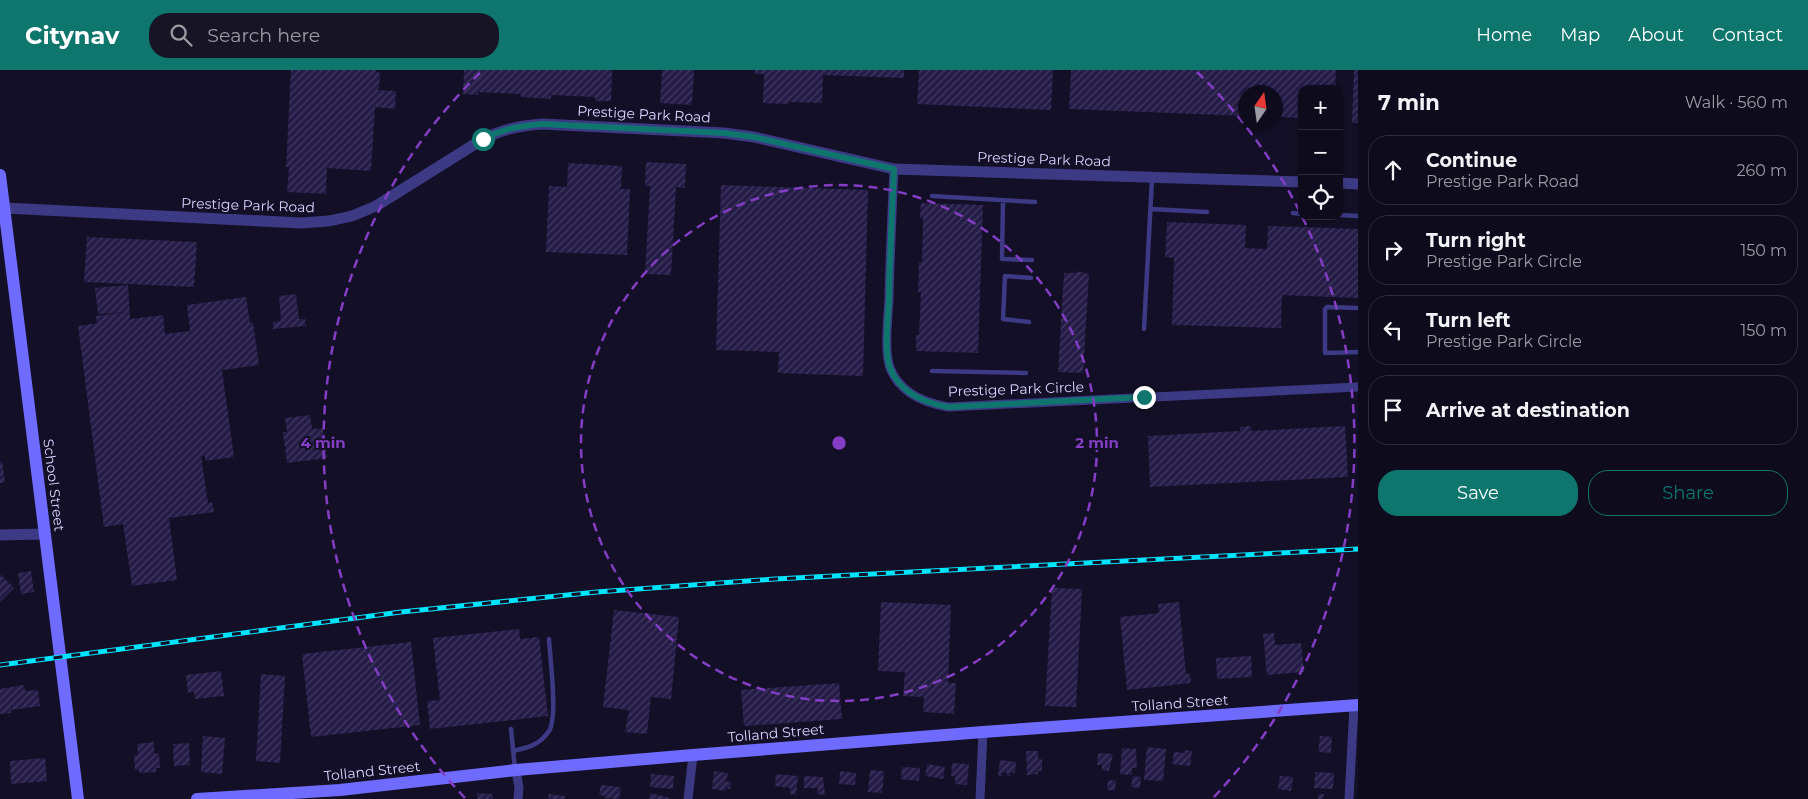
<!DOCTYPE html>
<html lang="en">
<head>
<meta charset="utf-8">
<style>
  :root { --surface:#0e0b1c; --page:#171425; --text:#f1f3f6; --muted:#9b9ba3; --line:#2e2b3b; --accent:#0f766e }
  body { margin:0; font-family:Montserrat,sans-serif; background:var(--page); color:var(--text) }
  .controls { position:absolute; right:15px; top:15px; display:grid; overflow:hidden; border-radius:10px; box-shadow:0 1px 4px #0004 }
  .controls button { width:45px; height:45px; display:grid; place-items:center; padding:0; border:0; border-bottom:1px solid var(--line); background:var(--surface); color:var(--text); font:25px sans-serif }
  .compass { position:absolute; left:1238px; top:15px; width:45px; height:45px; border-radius:50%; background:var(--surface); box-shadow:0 1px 4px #0004; rotate:13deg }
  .stop { position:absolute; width:15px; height:15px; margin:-11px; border:4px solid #0f766e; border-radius:50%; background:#fff }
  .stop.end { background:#0f766e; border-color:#fff; box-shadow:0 1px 5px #0008 }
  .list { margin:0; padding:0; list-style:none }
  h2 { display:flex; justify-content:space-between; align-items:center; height:65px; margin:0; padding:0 20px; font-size:21px }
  h2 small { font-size:16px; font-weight:400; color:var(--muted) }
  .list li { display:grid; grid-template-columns:32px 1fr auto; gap:15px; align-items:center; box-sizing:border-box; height:70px; margin:0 10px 10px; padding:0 10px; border:1px solid var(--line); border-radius:20px }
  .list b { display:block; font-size:19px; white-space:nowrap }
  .list p { margin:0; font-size:16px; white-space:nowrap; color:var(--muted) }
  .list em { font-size:16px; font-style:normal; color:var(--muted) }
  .actions { display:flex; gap:10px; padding:15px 20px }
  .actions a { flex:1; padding:11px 0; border:1px solid var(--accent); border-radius:20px; text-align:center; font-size:18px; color:var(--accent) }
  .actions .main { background:var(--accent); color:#fff }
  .icon { flex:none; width:28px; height:28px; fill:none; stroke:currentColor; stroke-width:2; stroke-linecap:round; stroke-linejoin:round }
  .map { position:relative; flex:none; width:1358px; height:729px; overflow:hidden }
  header { display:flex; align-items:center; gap:30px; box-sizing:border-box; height:70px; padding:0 25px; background:var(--accent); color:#fff }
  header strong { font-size:24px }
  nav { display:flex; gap:28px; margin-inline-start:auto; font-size:18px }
  .search { width:350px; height:45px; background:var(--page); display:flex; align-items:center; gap:12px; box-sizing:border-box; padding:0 18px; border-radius:20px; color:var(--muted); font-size:19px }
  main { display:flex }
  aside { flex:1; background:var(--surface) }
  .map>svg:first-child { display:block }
  .building { fill:url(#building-hatch) }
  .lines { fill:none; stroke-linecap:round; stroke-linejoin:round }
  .service { stroke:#3d3a85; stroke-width:4.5 }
  .minor { stroke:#3d3a85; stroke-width:9 }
  .tertiary { stroke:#3d3a85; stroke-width:11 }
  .secondary { stroke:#6f6bff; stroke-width:12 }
  .rail-casing { stroke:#00e5ff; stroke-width:5 }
  .rail { stroke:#130f26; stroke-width:3; stroke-dasharray:9; stroke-linecap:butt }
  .route { stroke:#0f766e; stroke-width:6 }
  .ring { fill:none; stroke:#843dc5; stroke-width:2.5; stroke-dasharray:9 6 }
  .labels { text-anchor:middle; stroke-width:4; stroke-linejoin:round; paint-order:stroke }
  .street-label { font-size:14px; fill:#d9d4ff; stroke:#130f26 }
  .centre { fill:#843dc5; stroke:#130f26; stroke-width:2.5 }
  .ring-label { font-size:15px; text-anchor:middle; font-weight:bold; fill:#843dc5; stroke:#130f26; stroke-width:4; stroke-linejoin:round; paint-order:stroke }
</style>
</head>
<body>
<header>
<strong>Citynav</strong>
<div class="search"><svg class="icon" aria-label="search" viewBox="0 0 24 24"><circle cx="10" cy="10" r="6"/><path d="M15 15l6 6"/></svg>Search here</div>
<nav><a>Home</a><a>Map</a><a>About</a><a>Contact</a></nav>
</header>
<main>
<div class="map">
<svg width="1358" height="729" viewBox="0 0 1358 729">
  <defs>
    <pattern id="building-hatch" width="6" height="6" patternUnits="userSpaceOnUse" patternTransform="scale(1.25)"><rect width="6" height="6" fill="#241b47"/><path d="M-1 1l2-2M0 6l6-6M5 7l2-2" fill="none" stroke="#433b63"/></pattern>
  </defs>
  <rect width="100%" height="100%" fill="#130f26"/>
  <path class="building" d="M291,0H376V2H379L380,6L379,18L377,20L396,21L395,39L375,37L371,101L327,98L326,124L287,122L289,97H286Z
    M464,0H612L611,31H595V27L551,25V29L521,27V24L478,22V25L463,24Z
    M662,0H694L692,35L660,33Z
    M755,0H904V8L823,5L822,33L788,32V34L763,33L764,4H755Z
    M919,0H1053L1051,40L917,34Z
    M1071,0H1336L1335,19H1302V48L1276,47V22H1246V46L1069,39Z
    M1354,0H1358V53H1352Z
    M646,92L686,94L685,118L676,117L671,205L645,204L650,116H645Z
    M568,93L622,96L621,119H630L627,185L546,182L549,116L567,117Z
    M721,115L868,120L863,306L778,303L779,282L716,280Z
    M921,133L983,135L978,283L916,281V265H919L921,222H918L919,192H922L923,148H920Z
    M1167,152L1246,155L1245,178L1267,179L1268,156L1358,159V228L1282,225L1281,258L1172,255L1174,188L1165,187Z
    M87,167L197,172L194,217L84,212Z
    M1076,201L1089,204L1083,303L1058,302L1064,203H1076Z
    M128,215L130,249L163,245L165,264L190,261L187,235L246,227L250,253L253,252L259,295L222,300L234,387L205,391V385L201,386L208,433L212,432L214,442L169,448L177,510L132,516L123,454L104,457L78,256L97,253L96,246L126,242L98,244L95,218Z
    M296,224L299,249H305L306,256L273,259V252L281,251L279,226Z
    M310,345L312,359L323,358L327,388L287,393L283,362H287L285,348Z
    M1251,356V361L1345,356L1348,407L1150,417L1148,366L1240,361V357Z
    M2,391L5,412L0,413V392Z
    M31,501L34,522L21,524L18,503Z
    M0,504L14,518L0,532Z
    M1052,518L1082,519L1076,637L1045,636Z
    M881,532L951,535L948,613H956L954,644L923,642L924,627L903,626L905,602L878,601Z
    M1179,532L1186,604H1190L1191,613L1127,620L1120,547L1159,543L1158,534Z
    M614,540L679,547L671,629L651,627L647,664L625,662L629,640L603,637Z
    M519,559L520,569L539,567L548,646L430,659L427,631L440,630L433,568Z
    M1274,563L1275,575L1301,573L1304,602L1267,605L1263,564Z
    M411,572L420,655L311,667L302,584Z
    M1251,586L1252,607L1217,609L1216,588Z
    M221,601L224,626L195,629L194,622L188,623L186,605Z
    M261,604L285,606L280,693L256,691Z
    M839,613L842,649L744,656L741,620Z
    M24,615L25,621L38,620L40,636L11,640V643L0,644V619Z
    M203,666L225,668L222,704L201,702Z
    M1320,666L1332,667L1331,683L1318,682Z
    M154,672V684L159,683L160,698H156V702L139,703V700H135L134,685H138L137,674Z
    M189,673L190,695L174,696L173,674Z
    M1147,677L1166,679L1163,711L1144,710Z
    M1122,678L1136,679L1137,698H1132V705L1120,704Z
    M1185,680L1192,681L1190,696L1172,694L1174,682L1185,683Z
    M1026,681H1038V689H1042V701H1038V704L1027,705Z
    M1098,683L1113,684L1109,701L1102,700V695H1097Z
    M45,688L47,711L11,714L10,691Z
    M1000,690L1016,692L1015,703H1010V706H1007V703L1002,702V706H998Z
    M952,693L969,694L967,715L955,714V706H951Z
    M927,694L945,697L943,709L925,706Z
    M902,697L920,698L919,711L901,709Z
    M870,700L884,701L882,723L868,722Z
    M714,701L728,703L726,711L731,712L730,719L726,718L725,721L712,719Z
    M840,701L856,703L855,715L839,714Z
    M1315,702L1334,703L1333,719L1314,718Z
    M651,704L674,706L673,719L650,717Z
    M776,704L798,706L796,725L790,724V718L775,716Z
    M804,706L823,707L825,725L817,724L818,718H804Z
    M1133,706L1141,707L1140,718L1131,717Z
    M1280,706L1293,707L1291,721L1278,719Z
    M1108,710L1116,711L1115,721L1107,720Z
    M601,715L621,717L619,729L605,728V726L599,725Z
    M477,723L493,724V729H477Z
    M650,723L670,728L669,729H649Z
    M549,724L565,726V729H548Z
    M1318,724H1324L1323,729H1318Z"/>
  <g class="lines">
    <path class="service" d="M932,126L1035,132
      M1003,131L1002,189L1032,190
      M1151,139L1207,142
      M1293,143L1302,144
      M1339,145L1358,146
      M1358,238L1327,237L1325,239V283L1358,282
      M1029,252L1003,249L1005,206L1031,208
      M1144,259L1152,109
      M932,301L1026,303
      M511,659L515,699
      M513,681C527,678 540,675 549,661C558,647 550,588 549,569"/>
    <path class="minor" d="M894,99C892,142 890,186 889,229C888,248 884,281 890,298C900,323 925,333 948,337L1358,317
      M516,700L519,718L518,729
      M688,729L693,685
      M980,729L983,662
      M1349,729L1354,636"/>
    <path class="tertiary" d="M1339,113L1358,114
      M5,138L301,153L329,151L352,146L376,136L483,69C504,59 518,56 542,54L724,63L754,67L894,99L1302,112
      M0,465L45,464"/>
    <path class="secondary" d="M0,105L78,729
      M197,729L340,720L516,700L693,685L983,662L1358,635"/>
    <defs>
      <path id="rail" d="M0,595L401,542L597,522L775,509L1358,479"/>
    </defs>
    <use href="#rail" class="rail-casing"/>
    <use href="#rail" class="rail"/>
  </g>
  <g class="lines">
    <path class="route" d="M483,69C503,59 518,56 542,54L724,63L754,67L894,99C892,142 890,186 889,229C888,248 884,281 890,298C900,323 925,333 948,337L1144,327"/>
  </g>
  <g class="ring">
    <circle cx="839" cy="373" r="258"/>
    <path d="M465 728A516 516 0 0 1 481 2M1197 2A516 516 0 0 1 1213 728"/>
  </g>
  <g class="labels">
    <g class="street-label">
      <text transform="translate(644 44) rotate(3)" y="5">Prestige Park Road</text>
      <text transform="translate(1044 89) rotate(2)" y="5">Prestige Park Road</text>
      <text transform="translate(248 135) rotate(2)" y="5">Prestige Park Road</text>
      <text transform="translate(1016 319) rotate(-2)" y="5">Prestige Park Circle</text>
      <text transform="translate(54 415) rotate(83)" y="5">School Street</text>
      <text transform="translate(1180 633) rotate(-4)" y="5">Tolland Street</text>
      <text transform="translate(776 663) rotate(-5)" y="5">Tolland Street</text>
      <text transform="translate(372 701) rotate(-6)" y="5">Tolland Street</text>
    </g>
  </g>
  <circle cx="839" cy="373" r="8" class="centre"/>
  <g class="ring-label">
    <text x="1097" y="378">2 min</text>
    <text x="323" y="378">4 min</text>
  </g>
</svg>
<div class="controls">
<button>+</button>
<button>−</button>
<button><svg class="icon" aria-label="locate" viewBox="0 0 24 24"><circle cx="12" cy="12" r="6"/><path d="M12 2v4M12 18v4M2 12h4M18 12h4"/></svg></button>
</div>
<svg class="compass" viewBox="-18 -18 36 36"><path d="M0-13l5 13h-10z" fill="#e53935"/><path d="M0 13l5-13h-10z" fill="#9b9ba3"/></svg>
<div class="stop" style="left:483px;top:69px"></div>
<div class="stop end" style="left:1144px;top:327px"></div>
</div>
<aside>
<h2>7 min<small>Walk · 560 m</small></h2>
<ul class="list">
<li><svg class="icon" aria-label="ahead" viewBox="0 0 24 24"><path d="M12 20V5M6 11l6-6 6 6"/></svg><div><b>Continue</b><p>Prestige Park Road</p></div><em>260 m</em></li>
<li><svg class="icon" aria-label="right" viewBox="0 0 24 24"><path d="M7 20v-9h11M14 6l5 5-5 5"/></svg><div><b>Turn right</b><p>Prestige Park Circle</p></div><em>150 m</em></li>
<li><svg class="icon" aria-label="left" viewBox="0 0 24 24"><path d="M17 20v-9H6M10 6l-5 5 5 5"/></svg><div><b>Turn left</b><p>Prestige Park Circle</p></div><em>150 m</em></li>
<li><svg class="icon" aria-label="arrive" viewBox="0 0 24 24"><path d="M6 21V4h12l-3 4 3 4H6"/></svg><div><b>Arrive at destination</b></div></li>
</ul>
<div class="actions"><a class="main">Save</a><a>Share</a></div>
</aside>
</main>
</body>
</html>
